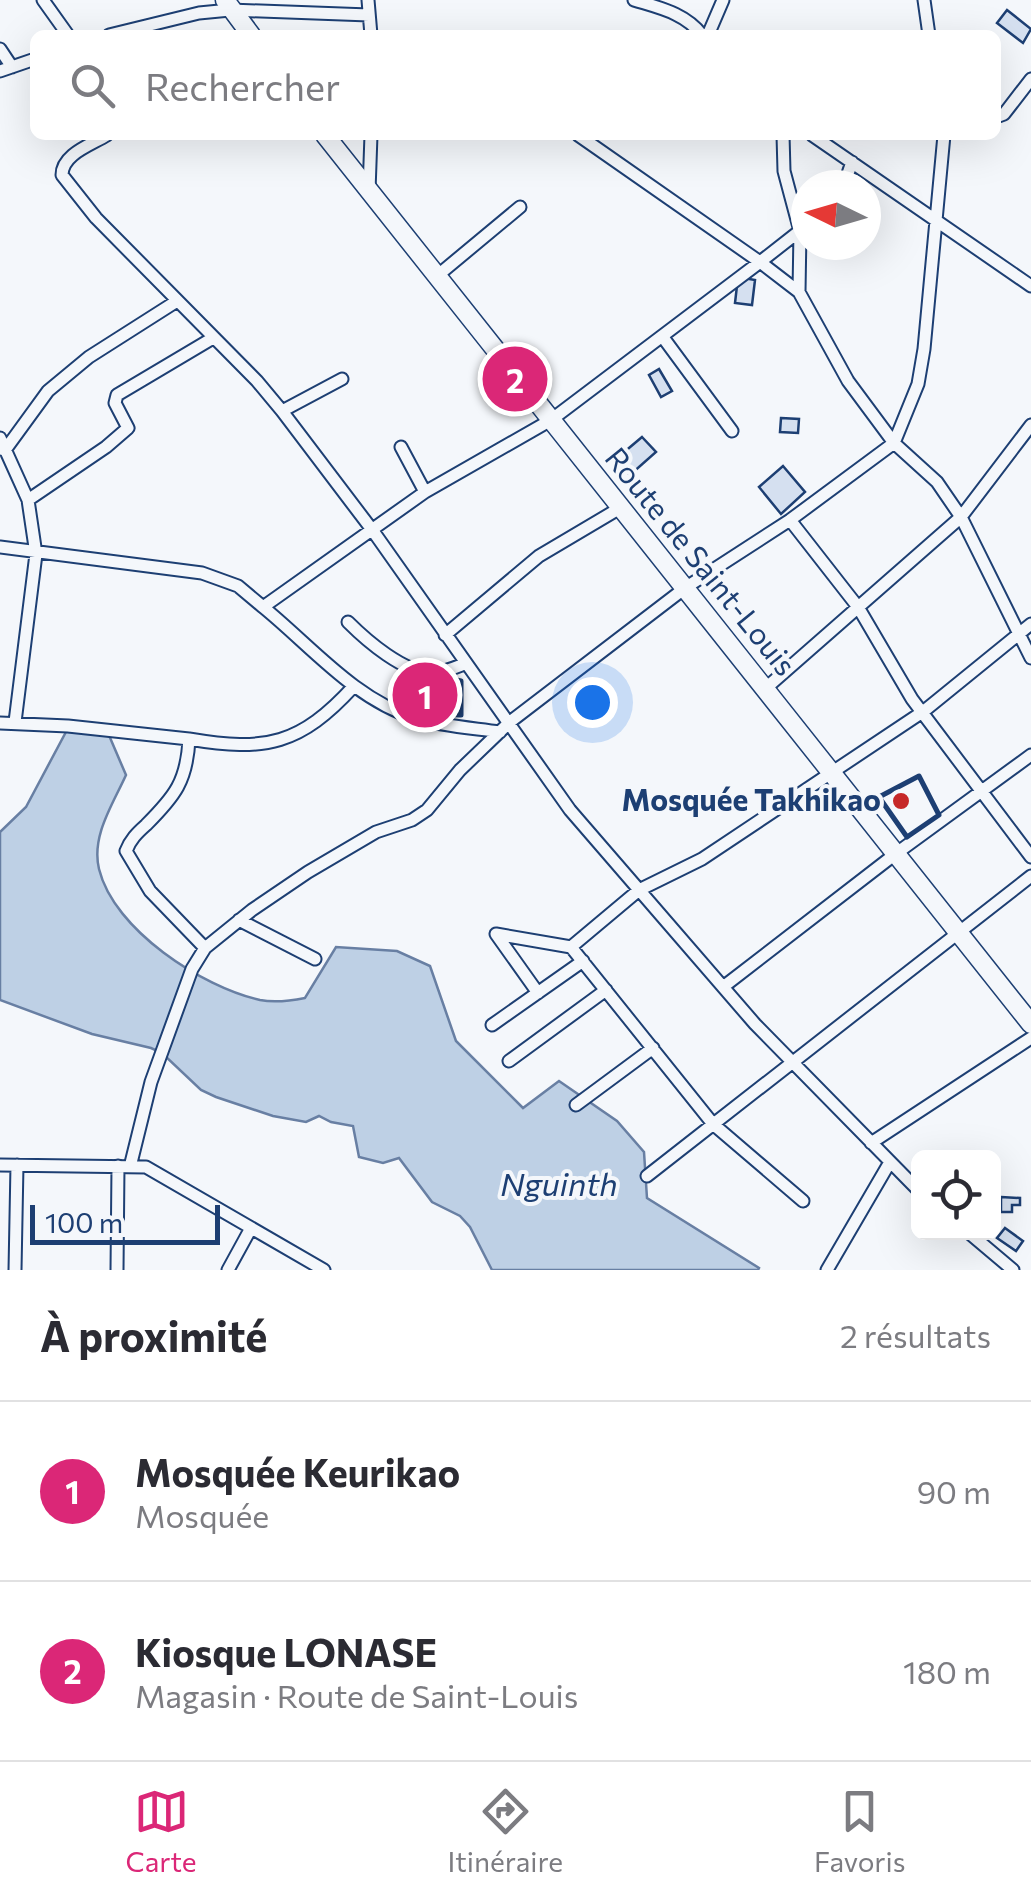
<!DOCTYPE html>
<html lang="fr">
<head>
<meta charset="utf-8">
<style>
  :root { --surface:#fff; --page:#f7f7f7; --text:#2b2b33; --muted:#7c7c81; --line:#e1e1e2; --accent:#db2777 }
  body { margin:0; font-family:Commissioner,sans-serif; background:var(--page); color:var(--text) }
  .controls { position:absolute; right:30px; bottom:30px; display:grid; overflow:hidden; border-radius:15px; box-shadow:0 10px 40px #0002 }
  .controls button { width:90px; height:90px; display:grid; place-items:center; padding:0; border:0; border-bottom:2px solid var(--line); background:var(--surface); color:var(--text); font:50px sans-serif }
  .compass { position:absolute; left:791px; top:170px; width:90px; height:90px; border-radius:50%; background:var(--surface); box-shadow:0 10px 40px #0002; rotate:275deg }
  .scale { position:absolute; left:30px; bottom:25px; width:190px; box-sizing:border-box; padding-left:10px; border:5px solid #1d3f73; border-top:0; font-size:28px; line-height:35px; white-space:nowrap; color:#1d3f73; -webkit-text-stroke:8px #f4f7fb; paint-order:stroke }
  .you { position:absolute; left:592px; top:702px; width:35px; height:35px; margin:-25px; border:8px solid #fff; border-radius:50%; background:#1a73e8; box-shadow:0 0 0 15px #1a73e833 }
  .badge { display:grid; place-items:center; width:65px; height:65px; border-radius:50%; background:var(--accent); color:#fff; font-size:32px; font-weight:700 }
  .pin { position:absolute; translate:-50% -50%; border:5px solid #fff; box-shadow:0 2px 10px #0006 }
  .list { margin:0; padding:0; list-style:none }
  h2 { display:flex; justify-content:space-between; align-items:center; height:130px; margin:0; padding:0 40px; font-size:42px }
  h2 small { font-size:32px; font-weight:400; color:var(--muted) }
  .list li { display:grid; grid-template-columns:65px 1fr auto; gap:30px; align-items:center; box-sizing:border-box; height:180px; padding:0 40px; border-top:2px solid var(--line) }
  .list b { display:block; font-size:38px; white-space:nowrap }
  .list p { margin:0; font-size:32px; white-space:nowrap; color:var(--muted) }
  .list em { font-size:32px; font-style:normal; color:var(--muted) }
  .icon { flex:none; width:55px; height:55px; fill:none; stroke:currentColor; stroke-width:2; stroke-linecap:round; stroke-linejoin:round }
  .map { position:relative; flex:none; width:1031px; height:1270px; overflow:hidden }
  .search { position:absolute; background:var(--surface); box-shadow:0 10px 40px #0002; left:30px; right:30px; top:30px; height:110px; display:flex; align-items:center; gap:25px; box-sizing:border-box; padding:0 35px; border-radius:15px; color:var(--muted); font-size:38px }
  .sheet { height:490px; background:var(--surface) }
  nav { display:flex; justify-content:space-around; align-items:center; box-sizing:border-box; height:140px; border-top:2px solid var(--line); background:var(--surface); font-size:28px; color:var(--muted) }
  nav a { display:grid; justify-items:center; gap:5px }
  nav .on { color:var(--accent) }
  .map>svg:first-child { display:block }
  .water { fill:#bed0e5; stroke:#687fa3; stroke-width:2.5 }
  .building { fill:#d5e0f0; stroke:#1d3f73; stroke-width:2.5 }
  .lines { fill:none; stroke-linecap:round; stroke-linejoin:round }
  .minor-casing { stroke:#1d3f73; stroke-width:15 }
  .primary-casing { stroke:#1d3f73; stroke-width:21 }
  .minor { stroke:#f4f7fb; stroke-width:11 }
  .primary { stroke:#f4f7fb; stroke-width:18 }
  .wall { stroke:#1d3f73; stroke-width:5 }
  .poi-dot { fill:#c62828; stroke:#f4f7fb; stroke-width:4 }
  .labels { text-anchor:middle; stroke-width:8; stroke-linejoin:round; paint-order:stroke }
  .street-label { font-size:30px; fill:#1d3f73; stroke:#f4f7fb }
  .poi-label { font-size:30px; font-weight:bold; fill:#1d3f73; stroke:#f4f7fb; text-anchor:end }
  .water-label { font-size:32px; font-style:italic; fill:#1d3f73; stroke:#f4f7fb }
</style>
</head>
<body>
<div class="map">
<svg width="1031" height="1270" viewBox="0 0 1031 1270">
  <rect width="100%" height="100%" fill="#f4f7fb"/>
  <path class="water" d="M67,730L108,733L126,775C113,804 91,836 99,869C114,930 202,987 260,1000C275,1003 290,1001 305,998L336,947L397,951L430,966L456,1041L523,1108L559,1081L617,1121L644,1152L647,1198L759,1268L758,1270H492L470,1227L460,1216L432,1202L399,1158L383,1163L359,1157L353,1126L331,1122L319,1116L306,1122L273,1116L216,1097L201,1090L162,1053L151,1048L92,1034L0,1000V832L26,807Z"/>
  <path class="building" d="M1007,10L1031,29L1023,43L997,23Z
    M738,277L755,280L752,305L735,303Z
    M659,369L672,391L661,397L649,375Z
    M781,418L799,419L798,433L780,432Z
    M642,437L656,452L630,475L616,459Z
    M783,466L805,492L781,514L759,487Z
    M1001,1197L1020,1198V1205H1012V1212H1001Z
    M1005,1228L1023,1241L1016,1251L997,1238Z"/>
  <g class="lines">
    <defs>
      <path id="minor" d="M43,0L68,35
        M368,0L371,35
        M634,0C660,8 685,13 702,35
        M924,0L929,35
        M109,35L199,13L230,10L369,15
        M708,35L723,0
        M0,49L12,67
        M0,71L35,59
        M996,117L1004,114L1031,79
        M107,135C91,145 62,154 62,175L96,218L257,381L282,411L373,531L570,810L755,1024L918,1190
        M578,135L760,262L806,226
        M783,135L784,171L800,231L799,292
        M812,135L1031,286
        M844,185L852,162
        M369,191L371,135
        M437,276L520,207
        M662,336L732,431
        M282,411L342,379
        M0,438L28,500L36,554L15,722
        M401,447L425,492
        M0,449L5,450L48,391L89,357L177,301
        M28,500L106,447L128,428L115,403L117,395L213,338
        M790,520L858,607L912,699L1031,857
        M0,547L202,573L238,586L263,607
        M348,622C367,641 404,673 432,673C443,673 454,668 464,664
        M445,635L539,556L620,508
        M766,688L961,517L1031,425
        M0,723L68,726L189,739C187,781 175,796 146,825C137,833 130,840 126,851L150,891L205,948
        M500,732C472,728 442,726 415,718C355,700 310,645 263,607L425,492L551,420L760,262L799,292L848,381L894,443L918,384L924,349L944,135
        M189,739C266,752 300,745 354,686
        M239,920L315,959
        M496,934L571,947L713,1124L803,1201
        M496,934L538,993
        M571,947L639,890L702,859L924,711L1031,624
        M723,987L894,855L1031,755
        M492,1025L583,961
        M509,1061L606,990
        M576,1105L653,1048
        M871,1143L1031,1038
        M0,1165L146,1167L324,1270
        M130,1167L151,1082L192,969L205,948L252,910L308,872L376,832L412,820L427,810L460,770L510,722L685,588L790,520L894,443L937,482L961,517L1031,658
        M647,1176L1031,876
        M968,1232L1013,1270
        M15,1270L17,1165
        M117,1270L118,1166
        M228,1270L251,1228
        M827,1270L890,1162"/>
      <path id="primary" d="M225,0L251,35
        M325,135L1031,1024"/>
    </defs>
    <use href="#minor" class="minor-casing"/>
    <use href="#primary" class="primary-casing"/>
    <use href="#minor" class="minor"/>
    <use href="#primary" class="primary"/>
    <path class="wall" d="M429,674L461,681V715L422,714L402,699L413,685Z
      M919,776L939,815L907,837L879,797Z"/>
  </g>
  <circle class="poi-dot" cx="901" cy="801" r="10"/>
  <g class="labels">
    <g class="street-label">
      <text transform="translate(700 562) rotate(51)" y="10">Route de Saint-Louis</text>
    </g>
    <g class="poi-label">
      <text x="881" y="811">Mosquée Takhikao</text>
    </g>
    <g class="water-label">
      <text x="559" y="1196">Nguinth</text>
    </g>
  </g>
</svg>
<div class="controls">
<button><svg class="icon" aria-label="locate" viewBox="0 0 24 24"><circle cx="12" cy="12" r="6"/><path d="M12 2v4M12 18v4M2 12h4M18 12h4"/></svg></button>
</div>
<svg class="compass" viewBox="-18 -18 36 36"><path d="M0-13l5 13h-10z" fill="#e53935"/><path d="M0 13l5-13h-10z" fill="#7c7c81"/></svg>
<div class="scale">100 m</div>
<div class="you"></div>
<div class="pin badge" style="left:425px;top:695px">1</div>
<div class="pin badge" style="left:515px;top:379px">2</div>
<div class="search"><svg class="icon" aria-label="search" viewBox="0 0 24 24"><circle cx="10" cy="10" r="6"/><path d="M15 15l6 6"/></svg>Rechercher</div>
</div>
<section class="sheet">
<h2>À proximité<small>2 résultats</small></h2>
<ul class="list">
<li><span class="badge">1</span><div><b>Mosquée Keurikao</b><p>Mosquée</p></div><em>90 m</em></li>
<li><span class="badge">2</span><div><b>Kiosque LONASE</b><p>Magasin · Route de Saint-Louis</p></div><em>180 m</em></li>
</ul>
</section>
<nav>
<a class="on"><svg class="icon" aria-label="map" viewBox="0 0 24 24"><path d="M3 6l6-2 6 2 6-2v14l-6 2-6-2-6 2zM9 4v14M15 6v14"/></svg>Carte</a>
<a><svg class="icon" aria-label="directions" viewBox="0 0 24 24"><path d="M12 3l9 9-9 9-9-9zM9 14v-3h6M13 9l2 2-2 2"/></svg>Itinéraire</a>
<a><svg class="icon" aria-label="saved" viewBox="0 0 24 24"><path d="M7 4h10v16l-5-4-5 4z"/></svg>Favoris</a>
</nav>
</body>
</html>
